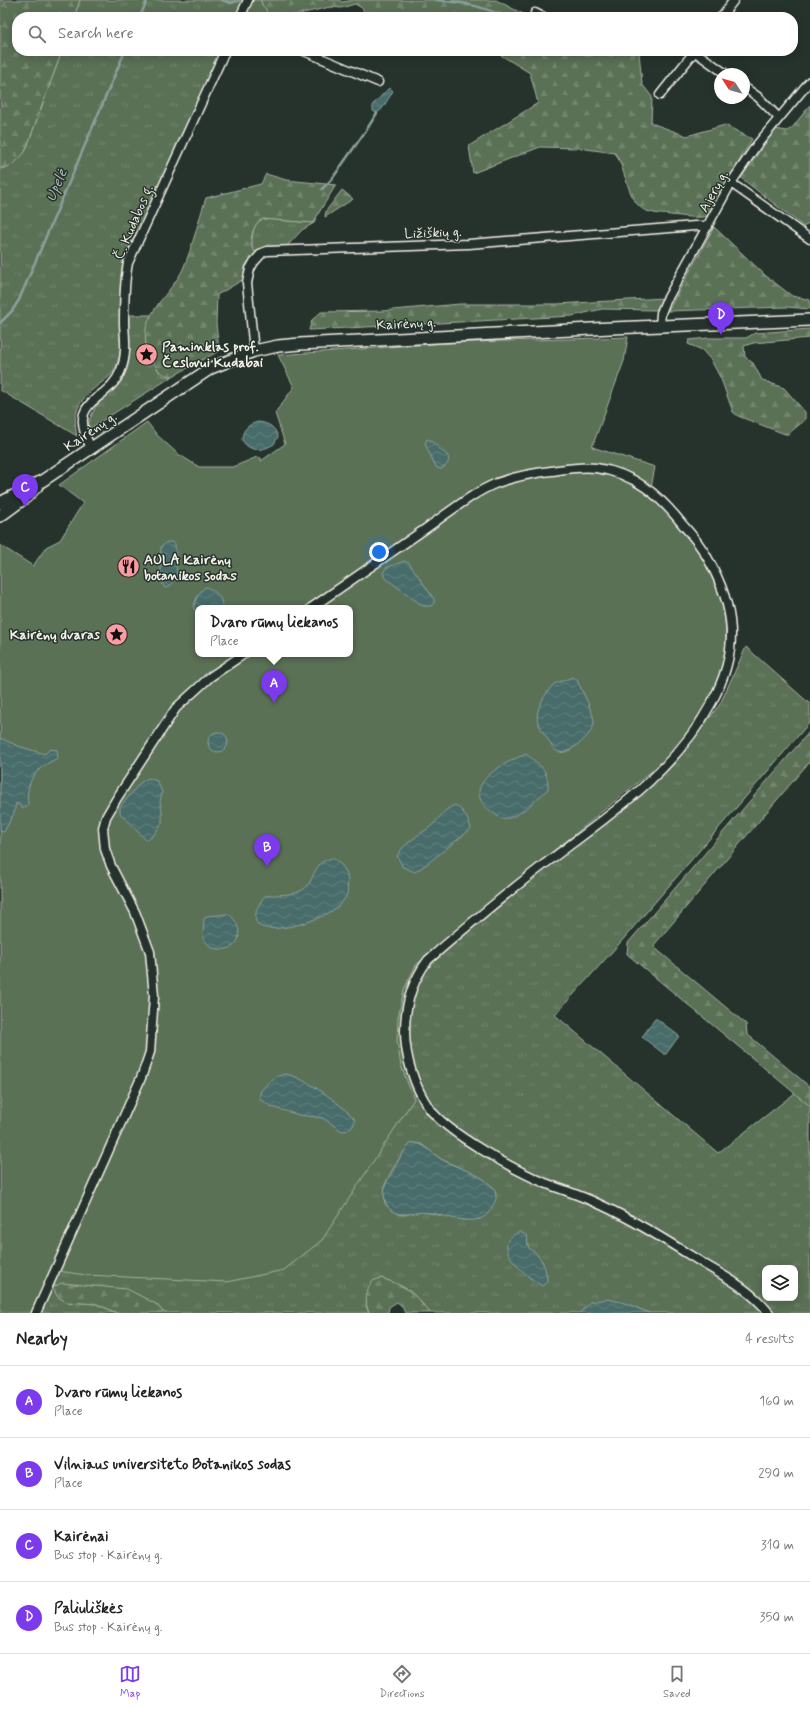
<!DOCTYPE html>
<html lang="en">
<head>
<meta charset="utf-8">
<style>
  :root { --surface:#fff; --page:#f2f2f2; --text:#222; --muted:#767676; --line:#e0e0e0; --accent:#7c3aed }
  body { margin:0; font-family:Mynerve,sans-serif; background:var(--page); color:var(--text) }
  .controls { position:absolute; right:12px; bottom:12px; display:grid; overflow:hidden; border-radius:8px; box-shadow:0 2px 10px #0003 }
  .controls button { width:36px; height:36px; display:grid; place-items:center; padding:0; border:0; border-bottom:1px solid var(--line); background:var(--surface); color:var(--text); font:20px sans-serif }
  .compass { position:absolute; left:714px; top:68px; width:36px; height:36px; border-radius:50%; background:var(--surface); box-shadow:0 2px 10px #0003; rotate:306deg }
  .you { position:absolute; left:379px; top:552px; width:14px; height:14px; margin:-10px; border:3px solid #fff; border-radius:50%; background:#1a73e8; box-shadow:0 0 0 6px #1a73e833 }
  .badge { display:grid; place-items:center; width:26px; height:26px; border-radius:50%; background:var(--accent); color:#fff; font-size:13px; font-weight:700 }
  .pin { position:absolute; translate:-50% -33px; filter:drop-shadow(0 1px 2px #0008) }
  .pin::after { content:''; position:absolute; top:21px; width:14px; height:12px; background:inherit; clip-path:polygon(0 0,100% 0,50% 100%) }
  .popup { position:absolute; left:195px; top:605px; width:158px; height:52px; box-sizing:border-box; display:grid; place-content:center; border-radius:8px; background:var(--surface); filter:drop-shadow(0 1px 3px #0005); font-size:13px; white-space:nowrap; color:var(--muted) }
  .popup b { font-size:15px; color:var(--text) }
  .popup::after { content:''; position:absolute; left:50%; top:100%; margin-left:-8px; border:8px solid transparent; border-top-color:var(--surface) }
  .list { margin:0; padding:0; list-style:none }
  h2 { display:flex; justify-content:space-between; align-items:center; height:52px; margin:0; padding:0 16px; font-size:17px }
  h2 small { font-size:13px; font-weight:400; color:var(--muted) }
  .list li { display:grid; grid-template-columns:26px 1fr auto; gap:12px; align-items:center; box-sizing:border-box; height:72px; padding:0 16px; border-top:1px solid var(--line) }
  .list b { display:block; font-size:15px; white-space:nowrap }
  .list p { margin:0; font-size:13px; white-space:nowrap; color:var(--muted) }
  .list em { font-size:13px; font-style:normal; color:var(--muted) }
  .icon { flex:none; width:22px; height:22px; fill:none; stroke:currentColor; stroke-width:2; stroke-linecap:round; stroke-linejoin:round }
  .map { position:relative; flex:none; width:810px; height:1313px; overflow:hidden }
  .search { position:absolute; background:var(--surface); box-shadow:0 2px 10px #0003; left:12px; right:12px; top:12px; height:44px; display:flex; align-items:center; gap:10px; box-sizing:border-box; padding:0 14px; border-radius:16px; color:var(--muted); font-size:15px }
  .sheet { height:340px; background:var(--surface) }
  nav { display:flex; justify-content:space-around; align-items:center; box-sizing:border-box; height:56px; border-top:1px solid var(--line); background:var(--surface); font-size:11px; color:var(--muted) }
  nav a { display:grid; justify-items:center; gap:2px }
  nav .on { color:var(--accent) }
  .map>svg:first-child { display:block }
  .grass { fill:url(#grass-tufts); stroke:#a7b19f; fill-rule:evenodd }
  .forest { fill:url(#forest-firs); stroke:#a7b19f }
  .garden { fill:#5a7156; stroke:#a7b19f; fill-rule:evenodd }
  .water { fill:url(#water-waves); stroke:#8ca19d }
  .lines { fill:none; stroke-linecap:round; stroke-linejoin:round }
  .stream { stroke:#8ca19d; stroke-width:2.5 }
  .minor-casing { stroke:#f4f1e8; stroke-width:11 }
  .secondary-casing { stroke:#f4f1e8; stroke-width:14 }
  .minor { stroke:#26332d; stroke-width:8 }
  .secondary { stroke:#26332d; stroke-width:11 }
  .labels { text-anchor:middle; stroke-width:3; stroke-linejoin:round; paint-order:stroke }
  .street-label { font-size:14px; fill:#f4f1e8; stroke:#26332d }
  .poi-label { font-size:14px; font-weight:bold; fill:#f4f1e8; stroke:#26332d; text-anchor:start }
  .water-label { font-size:15px; font-style:italic; fill:#afbcb6; stroke:#26332d }
</style>
</head>
<body>
<div class="map">
<svg width="810" height="1313" viewBox="0 0 810 1313">
  <defs>
    <pattern id="grass-tufts" width="24" height="20" patternUnits="userSpaceOnUse"><rect width="24" height="20" fill="#5a7156"/><path d="M3 7l-1-3M5 7V3M7 7l1-3M15 17l-1-3M17 17v-4M19 17l1-3" fill="none" stroke="#72866e"/></pattern>
    <pattern id="forest-firs" width="22" height="20" patternUnits="userSpaceOnUse"><rect width="22" height="20" fill="#5a7156"/><path d="M5 1l3.5 6h-7zM16 11l3.5 6h-7z" fill="#72866e"/></pattern>
    <pattern id="water-waves" width="16" height="10" patternUnits="userSpaceOnUse"><rect width="16" height="10" fill="#476c6b"/><path d="M0 5q4-4 8 0t8 0" fill="none" stroke="#628180"/></pattern>
  </defs>
  <rect width="100%" height="100%" fill="#26332d"/>
  <filter id="ink" filterUnits="userSpaceOnUse"><feTurbulence type="fractalNoise" baseFrequency=".025" numOctaves="2"/><feDisplacementMap in="SourceGraphic" scale="8" xChannelSelector="R" yChannelSelector="G"/><feConvolveMatrix kernelMatrix="1 2 1 2 8 2 1 2 1" color-interpolation-filters="sRGB"/></filter>
  <g filter="url(#ink)">
    <path class="grass" d="M80,0H261L262,5L266,8L268,16L74,17Z
      M62,51H220L130,249C128,260 124,271 122,282C117,310 129,346 113,372C109,378 102,382 97,386C78,401 72,413 77,436L0,390V168H5L25,152Z
      M263,219L314,223L302,230L287,246L264,249L256,253L252,247C252,237 252,223 263,219Z
      M128,315H151L147,325L146,344L159,372L164,376H173L92,427H88C93,399 112,396 124,374C133,358 128,333 128,315Z
      M746,647L810,704V722L619,944L555,1015L718,1153L795,1093L810,1106V1313H649L625,1303L590,1302L580,1313H430C412,1291 408,1288 381,1278L366,1306L369,1313H164L156,1304L66,1302L97,1304L117,1313H33L50,1270L0,1126L255,1108L446,937L452,942L644,791L675,763L720,704ZM412,1143L421,1144L441,1159L482,1178L494,1188L496,1193L480,1219L465,1220L419,1211L405,1215L398,1214L385,1204C384,1198 384,1191 385,1185C389,1174 403,1150 412,1143ZM527,1236C528,1239 527,1244 528,1247C529,1249 540,1259 543,1262L531,1279L526,1274ZM765,1268H795V1298H765Z"/>
    <path class="forest" d="M0,0H80L74,17H17V51H62L25,152C18,160 12,168 0,168Z
      M261,0H339L342,2L354,0H496L529,17H367L362,8L355,4L341,8L330,7L295,15L267,17L266,9L262,5Z
      M494,51H637L639,52L642,84L652,97L651,123L687,136L725,125L752,139L708,216C696,219 684,216 671,215C664,214 656,214 650,212C627,207 627,170 615,153L579,148L540,147L473,173L469,146L538,103L530,73Z
      M810,105V221L804,227L741,178L775,129L787,131L792,128Z
      M266,174L286,180L336,185L318,214L314,223L263,219C254,222 249,238 252,248C253,250 254,251 256,253L247,269L244,279L217,295L216,323L219,351L173,376C161,375 158,371 153,361C151,355 147,349 146,344C140,314 172,293 183,269C193,246 198,221 206,198L261,184Z
      M342,190L353,199L325,217L326,211Z
      M714,227L766,276L792,296L810,300V309L786,307L668,311Z
      M664,298L656,310L602,309L572,316L309,330L312,320L321,312L382,311L460,304H557Z
      M810,329V338L753,343L744,346L745,357L753,363L762,380L784,388L805,412V420L788,434H785L738,416L733,412L721,379L711,360L702,350L688,344L689,340L708,338H746L755,333Z
      M810,731V761L654,945L655,948L746,1024L747,1034L810,1087V1106L627,954L628,943Z
      M381,1278C408,1287 412,1291 430,1313H405L402,1306L397,1302L389,1307L388,1313H369C364,1300 366,1292 372,1281Z
      M62,1283L127,1289L156,1304L164,1313H117L97,1304L66,1302L57,1296L53,1287Z"/>
    <path class="garden" d="M628,337L624,361L592,447L655,467L650,493C670,515 689,537 705,562C708,568 711,575 714,581C740,640 721,697 680,744C673,753 663,761 654,769L416,965L404,989L398,1018L397,1041L401,1066L414,1099L322,1240L284,1270L227,1282L86,1275L51,1270L33,1313H0V545L33,566L46,547L60,540L83,503L59,485L147,422L157,435L178,454L199,467H233L257,457L261,458V461L285,444L275,413L294,387L278,355L445,343ZM198,608H350V654H198Z"/>
    <path class="water" d="M390,88L393,91L382,109L377,113L373,111V104C380,99 385,90 390,88Z
      M258,422C269,423 275,427 278,437L274,444C263,451 250,453 242,440C242,429 249,424 258,422Z
      M427,439L431,441L448,456C450,463 446,467 440,469L436,467L425,444Z
      M167,542H171L175,544L177,577L167,588L164,587L161,578V547Z
      M404,561L409,563L434,599V603L431,606H423L419,603L384,577L383,573L386,568Z
      M206,587C215,590 223,598 222,608H198V612L194,609C193,603 200,590 206,587Z
      M573,677L577,680C581,689 595,715 594,723C594,733 569,756 559,752C553,750 550,743 547,738C544,733 540,728 538,722C534,711 546,692 554,684Z
      M208 742a10 10 0 1 1 20 0a10 10 0 1 1-20 0Z
      M0,738L18,746L45,754L50,749L57,750L58,758C36,768 25,780 28,805L23,808L16,803L14,813L4,832L0,831Z
      M526,754C541,766 548,769 548,789C538,798 521,815 509,818C502,820 497,816 492,812C456,786 504,763 526,754Z
      M148,778L157,781L162,792L160,802L162,811V823L153,836L146,840L120,813V807L140,783Z
      M455,805C464,811 468,818 471,829L428,863L415,872L403,867L397,856C405,842 418,836 430,827C440,819 441,811 455,805Z
      M332,858C341,862 348,872 348,882C347,886 348,891 347,894C339,917 286,931 266,928C247,925 258,904 265,896C276,894 295,896 304,889C316,880 311,863 332,858Z
      M228,914C238,919 244,939 233,946C227,951 219,949 212,948L203,939L204,919L207,916Z
      M655,1019H657L679,1036L666,1054H664L642,1037Z
      M286,1074C308,1079 338,1102 354,1118C356,1126 350,1131 342,1131L323,1118L299,1115L272,1107L260,1099V1092C267,1084 274,1075 286,1074Z
      M412,1143C424,1142 432,1154 441,1159C456,1168 475,1171 488,1183C494,1187 496,1192 496,1199C493,1206 488,1217 479,1219C465,1223 446,1216 431,1213C419,1211 415,1214 404,1214C387,1215 381,1198 386,1184C387,1180 390,1177 392,1173C397,1163 403,1150 412,1143Z
      M520,1232L527,1236C528,1239 527,1243 528,1246C529,1250 532,1250 535,1252C543,1260 547,1271 547,1282L542,1286C527,1277 486,1244 520,1232Z
      M607,1299L625,1303L649,1313H580L590,1302Z"/>
    <g class="lines">
      <path class="stream" d="M222,0L231,3L240,0
        M436,0C463,2 481,6 506,17
        M140,17L147,0
        M322,189L332,179L367,129L377,113
        M0,323L12,311L19,300L125,51"/>
      <defs>
        <path id="minor" d="M535,13L543,17
          M240,17L248,0
          M721,17L734,0
          M304,51L378,82
          M694,51L726,74
          M744,87L758,97L779,118
          M660,95L695,51
          M731,183L810,239
          M660,326L661,313L665,303L731,183L756,146L810,81
          M254,351L247,283L250,269L254,262L262,253L267,251L469,244L695,226H708
          M91,448C65,397 108,404 121,370C127,355 125,339 124,324C124,304 124,283 128,263L225,51
          M311,608C350,581 389,554 428,527C448,513 474,492 497,483C514,477 533,473 551,471C566,469 581,466 596,468C635,473 660,496 683,525C692,535 701,546 707,557C736,608 740,650 712,702C674,774 605,818 542,866C503,896 465,928 428,960C412,981 405,1005 405,1031C405,1057 414,1086 429,1108C448,1134 515,1170 545,1183C563,1190 582,1196 599,1204C636,1221 670,1243 704,1264C728,1278 752,1291 769,1313
          M36,1313L141,1078L150,1052L154,996L150,952L135,912L111,866L105,849L103,828L106,817L117,798L176,708L210,677L244,654"/>
        <path id="secondary" d="M0,503L42,481L211,368L254,351L278,346L300,344L611,328L810,320
          M0,516L26,497L37,486"/>
      </defs>
      <use href="#minor" class="minor-casing"/>
      <use href="#secondary" class="secondary-casing"/>
      <use href="#minor" class="minor"/>
      <use href="#secondary" class="secondary"/>
    </g>
  </g>
  <defs>
    <symbol id="sight-disc" viewBox="-11 -11 22 22"><circle r="9.5" fill="#ff9aa2" stroke="#26332d"/><path d="M0-6L1.8-2.2L6-1.7L2.9 1.2L3.7 5.4L0 3.3L-3.7 5.4L-2.9 1.2L-6-1.7L-1.8-2.2Z" fill="#111"/></symbol>
    <symbol id="restaurant-disc" viewBox="-11 -11 22 22"><circle r="9.5" fill="#ff9aa2" stroke="#26332d"/><path d="M-5-6h1v4h1v-4h1v4h1v-4h1v5L-1.5 .5V6h-2V.5L-5-1ZM5-6V6H3V1.5H1.5Q1.5-4 5-6Z" fill="#111"/></symbol>
  </defs>
  <g fill-rule="evenodd">
    <use href="#sight-disc" x="134" y="342" width="25" height="25"/>
    <use href="#restaurant-disc" x="116" y="554" width="25" height="25"/>
    <use href="#sight-disc" x="104" y="622" width="25" height="25"/>
  </g>
  <g class="labels">
    <g class="street-label">
      <text transform="translate(713 191) rotate(-61)" y="5">Ajerų g.</text>
      <text transform="translate(133 222) rotate(-67)" y="5">Č. Kudabos g.</text>
      <text transform="translate(433 232) rotate(-2)" y="5">Ližiškių g.</text>
      <text transform="translate(406 323) rotate(-3)" y="5">Kairėnų g.</text>
      <text transform="translate(90 431) rotate(-34)" y="5">Kairėnų g.</text>
    </g>
    <g class="poi-label">
      <text x="162" y="351">Paminklas prof.<tspan x="162" dy="16">Česlovui Kudabai</tspan></text>
      <text x="144" y="564">AULA Kairėnų<tspan x="144" dy="16">botanikos sodas</tspan></text>
      <text x="100" y="639" text-anchor="end">Kairėnų dvaras</text>
    </g>
    <g class="water-label">
      <text transform="translate(56 185) rotate(-67)" y="5">Upelė</text>
    </g>
  </g>
</svg>
<div class="controls">
<button><svg class="icon" aria-label="layers" viewBox="0 0 24 24"><path d="M12 4l9 5-9 5-9-5zM3 14l9 5 9-5"/></svg></button>
</div>
<svg class="compass" viewBox="-18 -18 36 36"><path d="M0-13l5 13h-10z" fill="#e53935"/><path d="M0 13l5-13h-10z" fill="#767676"/></svg>
<div class="you"></div>
<div class="pin badge" style="left:274px;top:703px">A</div>
<div class="popup"><b>Dvaro rūmų liekanos</b>Place</div>
<div class="pin badge" style="left:267px;top:867px">B</div>
<div class="pin badge" style="left:25px;top:507px">C</div>
<div class="pin badge" style="left:721px;top:335px">D</div>
<div class="search"><svg class="icon" aria-label="search" viewBox="0 0 24 24"><circle cx="10" cy="10" r="6"/><path d="M15 15l6 6"/></svg>Search here</div>
</div>
<section class="sheet">
<h2>Nearby<small>4 results</small></h2>
<ul class="list">
<li><span class="badge">A</span><div><b>Dvaro rūmų liekanos</b><p>Place</p></div><em>160 m</em></li>
<li><span class="badge">B</span><div><b>Vilniaus universiteto Botanikos sodas</b><p>Place</p></div><em>290 m</em></li>
<li><span class="badge">C</span><div><b>Kairėnai</b><p>Bus stop · Kairėnų g.</p></div><em>310 m</em></li>
<li><span class="badge">D</span><div><b>Paliuliškės</b><p>Bus stop · Kairėnų g.</p></div><em>350 m</em></li>
</ul>
</section>
<nav>
<a class="on"><svg class="icon" aria-label="map" viewBox="0 0 24 24"><path d="M3 6l6-2 6 2 6-2v14l-6 2-6-2-6 2zM9 4v14M15 6v14"/></svg>Map</a>
<a><svg class="icon" aria-label="directions" viewBox="0 0 24 24"><path d="M12 3l9 9-9 9-9-9zM9 14v-3h6M13 9l2 2-2 2"/></svg>Directions</a>
<a><svg class="icon" aria-label="saved" viewBox="0 0 24 24"><path d="M7 4h10v16l-5-4-5 4z"/></svg>Saved</a>
</nav>
</body>
</html>
